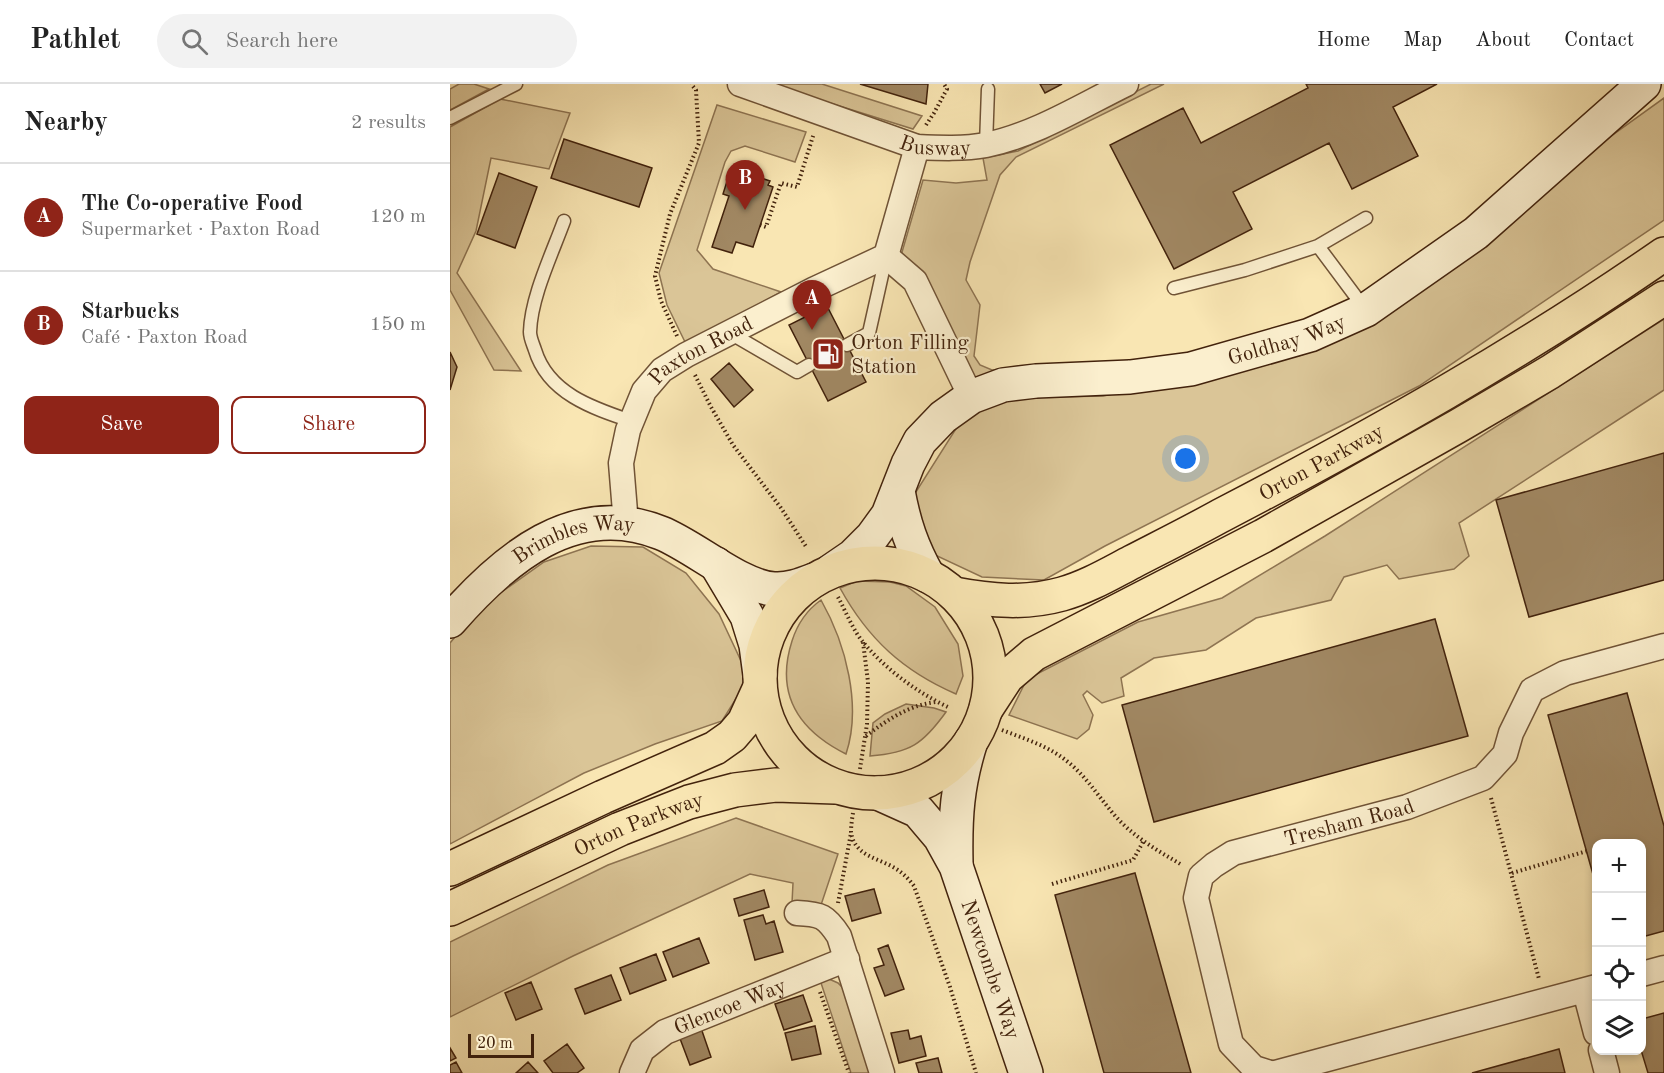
<!DOCTYPE html>
<html lang="en">
<head>
<meta charset="utf-8">
<style>
  :root { --surface:#fff; --page:#f2f2f2; --text:#222; --muted:#767676; --line:#e0e0e0; --accent:#8f2418 }
  body { margin:0; font-family:"Old Standard TT",serif; background:var(--page); color:var(--text) }
  .controls { position:absolute; right:18px; bottom:18px; display:grid; overflow:hidden; border-radius:12px; box-shadow:0 3px 9px #0003 }
  .controls button { width:54px; height:54px; display:grid; place-items:center; padding:0; border:0; border-bottom:2px solid var(--line); background:var(--surface); color:var(--text); font:30px sans-serif }
  .scale { position:absolute; left:18px; bottom:15px; width:66px; box-sizing:border-box; padding-left:6px; border:3px solid #42220c; border-top:0; font-size:16px; line-height:21px; white-space:nowrap; color:#42220c; -webkit-text-stroke:4px #fbefce; paint-order:stroke }
  .you { position:absolute; left:736px; top:375px; width:21px; height:21px; margin:-15px; border:4px solid #fff; border-radius:50%; background:#1a73e8; box-shadow:0 0 0 9px #1a73e833 }
  .badge { display:grid; place-items:center; width:39px; height:39px; border-radius:50%; background:var(--accent); color:#fff; font-size:20px; font-weight:700 }
  .pin { position:absolute; translate:-50% -50px; filter:drop-shadow(0 2px 3px #0008) }
  .pin::after { content:''; position:absolute; top:32px; width:21px; height:18px; background:inherit; clip-path:polygon(0 0,100% 0,50% 100%) }
  .list { margin:0; padding:0; list-style:none }
  h2 { display:flex; justify-content:space-between; align-items:center; height:78px; margin:0; padding:0 24px; font-size:26px }
  h2 small { font-size:20px; font-weight:400; color:var(--muted) }
  .list li { display:grid; grid-template-columns:39px 1fr auto; gap:18px; align-items:center; box-sizing:border-box; height:108px; padding:0 24px; border-top:2px solid var(--line) }
  .list b { display:block; font-size:22px; white-space:nowrap }
  .list p { margin:0; font-size:20px; white-space:nowrap; color:var(--muted) }
  .list em { font-size:20px; font-style:normal; color:var(--muted) }
  .actions { display:flex; gap:12px; padding:18px 24px }
  .actions a { flex:1; padding:14px 0; border:2px solid var(--accent); border-radius:12px; text-align:center; font-size:21px; color:var(--accent) }
  .actions .main { background:var(--accent); color:#fff }
  .icon { flex:none; width:33px; height:33px; fill:none; stroke:currentColor; stroke-width:2; stroke-linecap:round; stroke-linejoin:round }
  .map { position:relative; flex:none; width:1214px; height:989px; overflow:hidden }
  header { display:flex; align-items:center; gap:36px; box-sizing:border-box; height:84px; padding:0 30px; background:var(--surface); border-bottom:2px solid var(--line) }
  header strong { font-size:28px }
  nav { display:flex; gap:33px; margin-inline-start:auto; font-size:21px }
  .search { width:420px; height:54px; background:var(--page); display:flex; align-items:center; gap:15px; box-sizing:border-box; padding:0 21px; border-radius:33px; color:var(--muted); font-size:22px }
  main { display:flex }
  aside { flex:1; background:var(--surface) }
  .map>svg:first-child { display:block }
  .green { fill:#dac597; stroke:#8e7452; stroke-width:1.5 }
  .building { fill:#a18863; stroke:#42220c; stroke-width:1.5 }
  .lines { fill:none; stroke-linecap:round; stroke-linejoin:round }
  .lane-casing { stroke:#705336; stroke-width:15 }
  .street-casing { stroke:#705336; stroke-width:27 }
  .secondary-casing { stroke:#42220c; stroke-width:36 }
  .primary-casing { stroke:#42220c; stroke-width:36 }
  .path { stroke:#42220c; stroke-width:4; stroke-dasharray:1.5 3; stroke-linecap:butt }
  .lane { stroke:#fbefce; stroke-width:12 }
  .street { stroke:#fbefce; stroke-width:24 }
  .secondary { stroke:#fbefce; stroke-width:33 }
  .primary { stroke:#f9e6b3; stroke-width:33 }
  .labels { text-anchor:middle; stroke-width:4.5; stroke-linejoin:round; paint-order:stroke }
  .street-label { font-size:21px; fill:#42220c; stroke:#fbefce }
  .poi-label { font-size:21px; fill:#42220c; stroke:#fbefce; text-anchor:start }
</style>
</head>
<body>
<header>
<strong>Pathlet</strong>
<div class="search"><svg class="icon" aria-label="search" viewBox="0 0 24 24"><circle cx="10" cy="10" r="6"/><path d="M15 15l6 6"/></svg>Search here</div>
<nav><a>Home</a><a>Map</a><a>About</a><a>Contact</a></nav>
</header>
<main>
<aside>
<h2>Nearby<small>2 results</small></h2>
<ul class="list">
<li><span class="badge">A</span><div><b>The Co-operative Food</b><p>Supermarket · Paxton Road</p></div><em>120 m</em></li>
<li><span class="badge">B</span><div><b>Starbucks</b><p>Café · Paxton Road</p></div><em>150 m</em></li>
</ul>
<div class="actions"><a class="main">Save</a><a>Share</a></div>
</aside>
<div class="map">
<svg width="1214" height="989" viewBox="0 0 1214 989">
  <rect width="100%" height="100%" fill="#f9e6b3"/>
  <filter id="stains"><feTurbulence type="fractalNoise" baseFrequency=".00333" numOctaves="4"/><feColorMatrix values="0 0 0 0 .2 0 0 0 0 .09 0 0 0 0 .02 0 0 0 .5 -.17"/></filter>
  <radialGradient id="worn" r=".72"><stop offset=".6" stop-color="#630" stop-opacity="0"/><stop offset="1" stop-color="#630" stop-opacity=".3"/></radialGradient>
  <path class="green" d="M9,0H24L39,5L0,26V5Z
    M319,0H372L472,32L463,45Z
    M701,0H714L566,73L550,91L520,178L516,196L530,221L524,272L530,281L542,286H559L534,300L514,286L450,175L473,96L506,99L537,96L533,74L568,67Z
    M1214,14V136L969,302L655,462L594,496L532,493L485,471L457,422L514,332L556,314L653,312L852,271L1039,160L1107,91Z
    M50,15L120,29L99,85L41,74L26,147L7,189L71,287L44,286L0,206V43Z
    M267,21L356,48L345,78L295,62L281,67L275,78L247,166L263,185L331,208L236,260L217,221L209,189Z
    M1214,235V306L1009,439L1019,472L1004,485L949,495L937,481L894,493L881,516L806,534L756,566L704,574L671,594L674,612L652,619L637,607L633,611L643,631L639,645L627,655L559,631L577,595L688,538L772,514L875,452Z
    M141,462L193,463L236,489L269,530L299,594L272,637L205,660L134,689L0,760V559L29,524L94,478Z
    M407,497L440,498L456,502L485,523L508,560L513,592L506,610C453,587 418,555 390,504Z
    M371,516C396,560 412,622 396,670C348,646 325,610 342,557C347,541 357,526 371,516Z
    M456,620L484,624L496,628C473,660 460,669 420,672L423,639L435,630Z
    M286,734L388,770L371,821L342,819L343,799L300,790L123,872L0,933V858L158,781Z
    M379,895L388,899L395,906L424,989H401L370,896Z"/>
  <path class="building" d="M410,0H478L476,20Z
    M590,0H612L595,9Z
    M856,0H987L943,23L968,72L902,105L879,59L783,108L802,145L724,185L660,61L733,24L751,59L858,4Z
    M114,55L202,84L189,123L101,94Z
    M286,86L320,97L318,101L323,103L303,163L286,158L282,169L262,163L279,112L273,110L278,94L283,95Z
    M49,89L87,103L65,164L27,150Z
    M377,222L416,298L378,317L339,241Z
    M0,268L7,283L0,306Z
    M279,279L303,306L284,323L261,295Z
    M1214,369V496L1079,533L1046,416Z
    M985,535L1018,652L704,738L672,621Z
    M1177,609L1214,742V847L1192,853V760H1146V801L1098,631Z
    M685,789L741,989H654L605,811Z
    M424,805L431,829L402,837L395,812Z
    M314,806L319,823L289,832L284,815Z
    M313,831L316,840L324,837L333,868L305,876L294,836Z
    M249,854L259,879L223,893L213,868Z
    M438,861L454,905L435,912L424,884L434,881L428,865Z
    M206,870L216,896L180,910L170,884Z
    M161,891L171,916L135,930L125,905Z
    M81,898L92,925L66,936L55,909Z
    M353,911L362,937L334,946L325,920Z
    M1214,929V989H1198L1191,966L1192,935Z
    M365,942L371,970L342,976L335,949Z
    M251,944L261,973L240,981L229,952Z
    M458,946L460,955L471,952L476,972L449,979L441,949Z
    M117,960L134,984L127,989H103L94,977Z
    M0,964L6,974L0,977Z
    M1109,965L1115,989H1022Z
    M488,974L492,989H469L466,979Z
    M6,978L12,989H0V981Z
    M78,978L88,989H66Z"/>
  <g class="lines">
    <defs>
      <path id="lane" d="M0,34L66,0
        M536,61L538,5
        M114,137C102,170 81,213 80,248C80,254 83,260 85,266C98,309 142,324 181,337
        M724,204L795,186L868,162
        M915,225L868,162L916,134
        M280,249L347,288L359,281
        M397,261L419,249L436,173"/>
      <g id="street">
        <path id="s1" d="M290,0L467,63C490,64 514,65 536,61C585,51 631,22 676,0"/>
        <path d="M436,172L465,197L521,313"/>
        <path id="s2" d="M176,440L171,379L178,346L194,307L212,286L236,271L363,206L436,172L467,63"/>
        <path d="M347,829C371,830 376,832 389,852L432,989"/>
        <path d="M1192,890L1214,884"/>
        <path d="M1135,907L1146,949"/>
        <path d="M1151,966L1157,989"/>
        <path id="s3" d="M182,989L192,966L215,948L397,875"/>
        <path id="s4" d="M820,989L804,984L781,960L746,814L751,792L764,781L783,769L957,723L1033,694L1055,670L1061,649L1082,606L1115,589L1214,562"/>
        <path d="M825,989L1146,903"/>
      </g>
      <g id="secondary">
        <path d="M448,407C454,440 462,463 478,492"/>
        <path d="M266,480L297,532L306,561L310,591"/>
        <path id="s5" d="M381,487L403,472L422,453L438,431L458,380L470,357L493,333L521,313L553,301L586,297L680,293L741,285L860,251L916,226L1026,149L1194,0"/>
        <path id="s6" d="M0,537C53,476 124,414 211,449C244,462 290,503 324,505C338,506 351,501 364,496"/>
        <path id="s7" d="M428,709L468,727L490,753L506,782L576,989"/>
        <path d="M506,779C505,733 507,701 521,657"/>
      </g>
      <g id="primary">
        <circle cx="425" cy="594" r="115"/>
        <path id="s8" d="M504,510C541,517 576,520 612,510C637,503 659,490 682,478C711,463 741,448 770,432C922,353 1073,268 1214,170"/>
        <path d="M536,625L557,593L584,570L813,452L1008,342L1100,288L1214,214"/>
        <path d="M0,785L153,713L265,664L282,652L294,638L310,603"/>
        <path id="s9" d="M0,825L170,745L239,718L285,706L326,701L385,703"/>
      </g>
    </defs>
    <use href="#lane" class="lane-casing"/>
    <use href="#street" class="street-casing"/>
    <use href="#secondary" class="secondary-casing"/>
    <use href="#primary" class="primary-casing"/>
    <path class="path" d="M476,41L484,29L497,5L494,0
      M310,141L316,143L331,99L347,103L364,49
      M227,252L211,217L205,192L220,130L249,59L246,6L241,0
      M245,291L261,323L283,361L331,424L357,464
      M388,513C396,528 403,546 413,558C435,585 468,609 498,623
      M552,646C575,655 599,662 618,678C639,695 651,717 669,736C687,755 710,768 732,781
      M416,652C437,636 459,621 486,618
      M410,685L417,640L418,598L413,558
      M1041,714L1089,895
      M403,729C402,735 401,742 401,748C404,771 427,774 443,783C452,788 458,794 464,802L500,903L526,989
      M1062,789L1137,767
      M602,800L683,776L693,758
      M388,819L401,749
      M370,908L399,989"/>
    <use href="#lane" class="lane"/>
    <use href="#street" class="street"/>
    <use href="#secondary" class="secondary"/>
    <use href="#primary" class="primary"/>
  </g>
  <defs>
    <symbol id="fuel-square" viewBox="-11 -11 22 22"><rect x="-9" y="-9" width="18" height="18" rx="4" fill="#8f2418" stroke="#fbefce"/><path d="M-5.5-6h7V0h2V4h1.3V-2.5L3-4.5l.8-.8L6-3V5H2.5V1h-1V6h-7ZM-4.2-4.7v3.2H.2V-4.7Z" fill="#fff"/></symbol>
  </defs>
  <g fill-rule="evenodd">
    <use href="#fuel-square" x="359" y="251" width="38" height="38"/>
  </g>
  <g class="labels">
    <g class="street-label">
      <text dy="7" stroke="none"><textPath href="#s1" startOffset="206">Busway</textPath></text>
      <text dy="7" stroke="none"><textPath href="#s5" startOffset="552">Goldhay Way</textPath></text>
      <text dy="7" stroke="none"><textPath href="#s2" startOffset="208">Paxton Road</textPath></text>
      <text dy="7" stroke="none"><textPath href="#s8" startOffset="400">Orton Parkway</textPath></text>
      <text dy="7" stroke="none"><textPath href="#s6" startOffset="154">Brimbles Way</textPath></text>
      <text dy="7" stroke="none"><textPath href="#s4" startOffset="382">Tresham Road</textPath></text>
      <text dy="7" stroke="none"><textPath href="#s9" startOffset="207">Orton Parkway</textPath></text>
      <text dy="7" stroke="none"><textPath href="#s7" startOffset="220">Newcombe Way</textPath></text>
      <text dy="7" stroke="none"><textPath href="#s3" startOffset="124">Glencoe Way</textPath></text>
    </g>
    <g class="poi-label">
      <text x="401" y="265">Orton Filling<tspan x="401" dy="24">Station</tspan></text>
    </g>
  </g>
  <rect width="100%" height="100%" filter="url(#stains)"/>
  <rect width="100%" height="100%" fill="url(#worn)"/>
</svg>
<div class="controls">
<button>+</button>
<button>−</button>
<button><svg class="icon" aria-label="locate" viewBox="0 0 24 24"><circle cx="12" cy="12" r="6"/><path d="M12 2v4M12 18v4M2 12h4M18 12h4"/></svg></button>
<button><svg class="icon" aria-label="layers" viewBox="0 0 24 24"><path d="M12 4l9 5-9 5-9-5zM3 14l9 5 9-5"/></svg></button>
</div>
<div class="scale">20 m</div>
<div class="you"></div>
<div class="pin badge" style="left:362px;top:246px">A</div>
<div class="pin badge" style="left:295px;top:126px">B</div>
</div>
</main>
</body>
</html>
